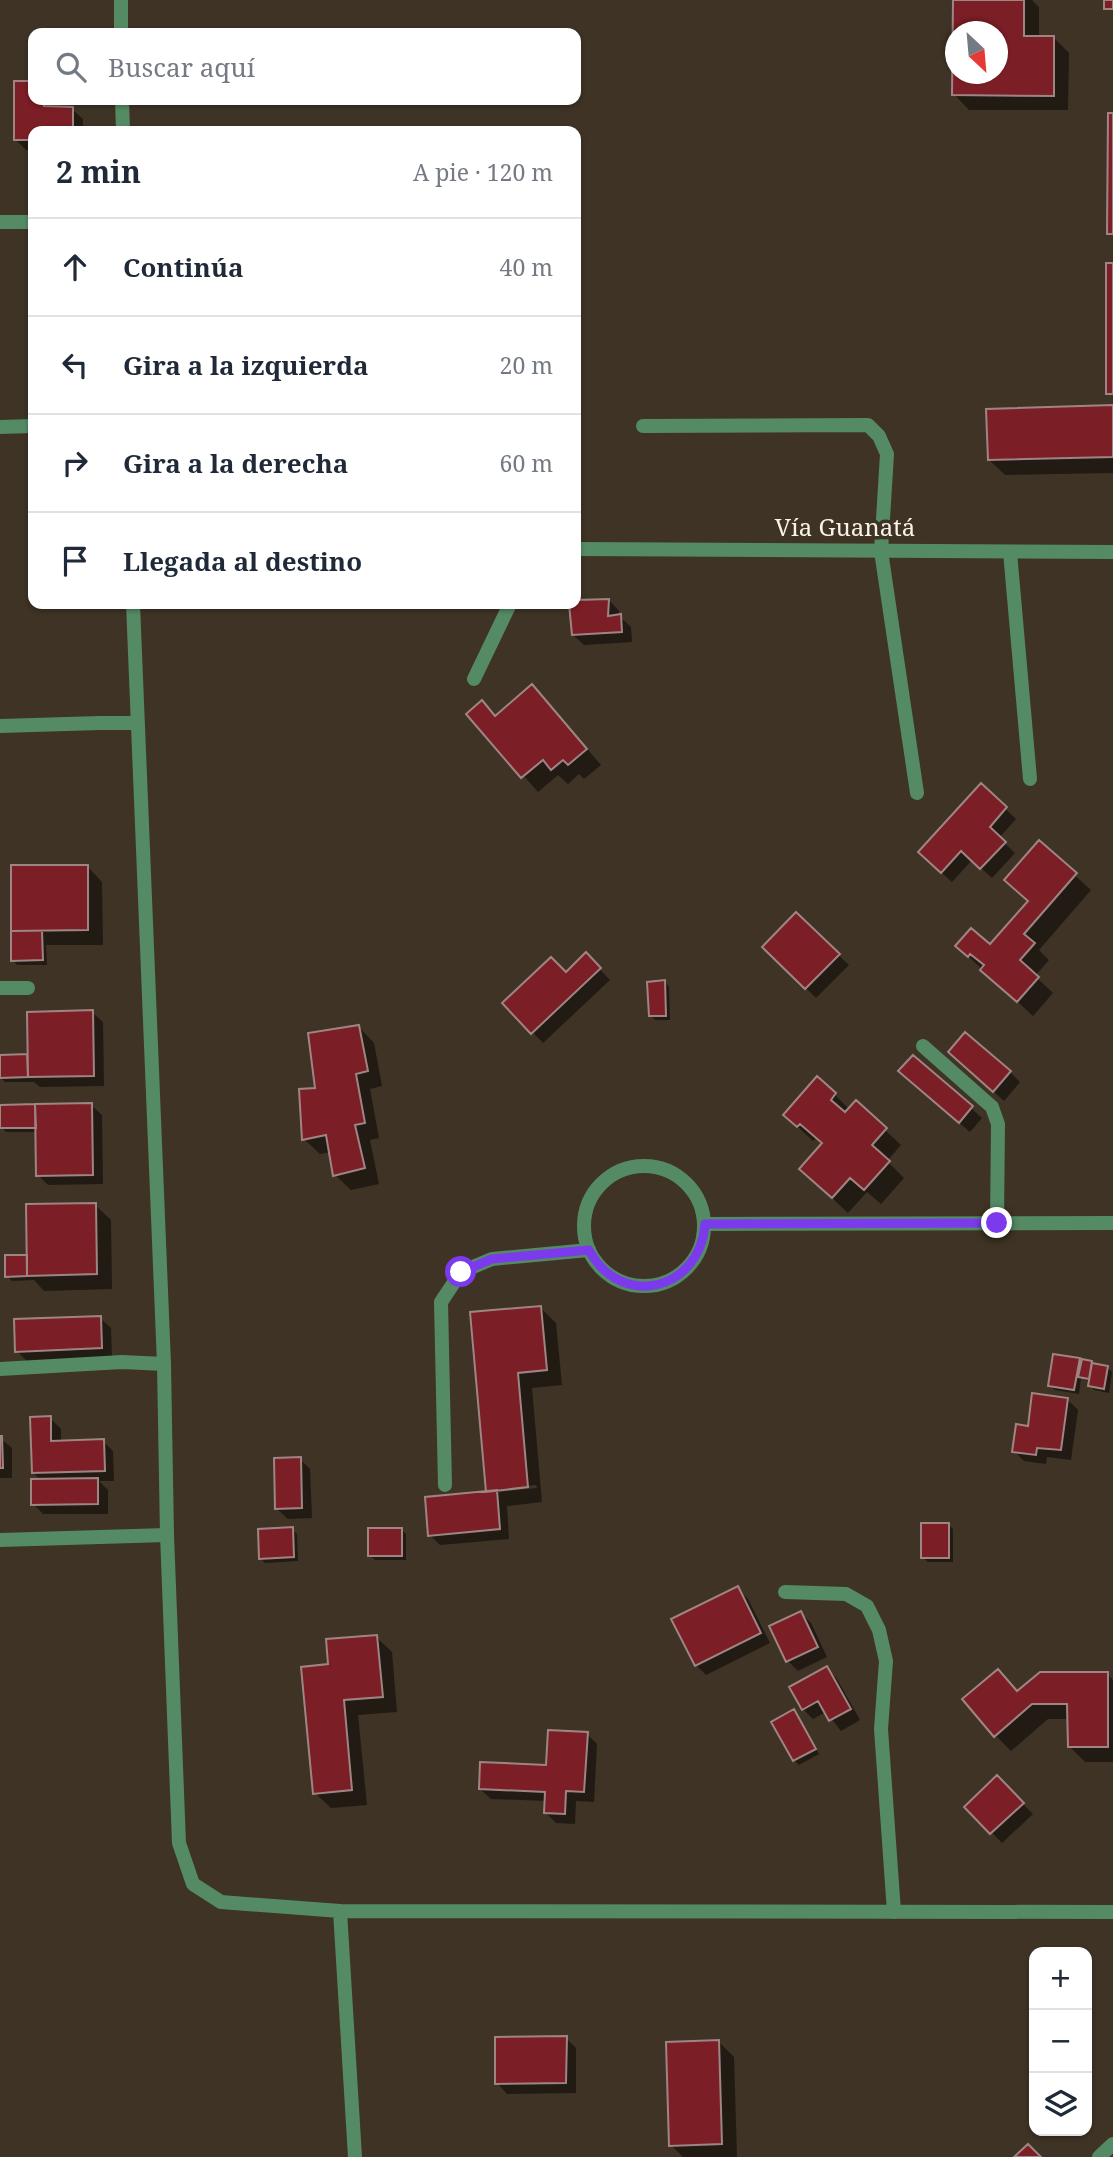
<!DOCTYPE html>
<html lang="es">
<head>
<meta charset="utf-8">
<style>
  :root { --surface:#fff; --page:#f2f2f3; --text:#1f2937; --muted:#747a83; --line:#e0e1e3 }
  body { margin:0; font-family:"Noto Serif",serif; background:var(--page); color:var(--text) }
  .controls { position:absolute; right:21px; bottom:21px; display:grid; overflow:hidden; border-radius:14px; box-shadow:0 2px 5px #0004 }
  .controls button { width:63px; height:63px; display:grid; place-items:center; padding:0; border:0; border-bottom:2px solid var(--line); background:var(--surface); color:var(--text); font:35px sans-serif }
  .compass { position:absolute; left:945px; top:21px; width:63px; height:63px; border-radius:50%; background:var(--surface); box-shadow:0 2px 5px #0004; rotate:154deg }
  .stop { position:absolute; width:21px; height:21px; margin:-16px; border:5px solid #7c3aed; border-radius:50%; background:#fff }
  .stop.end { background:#7c3aed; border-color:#fff; box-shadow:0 2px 7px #0008 }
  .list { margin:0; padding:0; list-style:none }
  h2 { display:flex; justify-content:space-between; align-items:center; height:91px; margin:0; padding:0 28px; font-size:30px }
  h2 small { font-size:23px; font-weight:400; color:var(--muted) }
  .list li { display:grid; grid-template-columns:46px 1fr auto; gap:21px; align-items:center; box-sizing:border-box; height:98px; padding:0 28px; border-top:2px solid var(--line) }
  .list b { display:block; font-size:26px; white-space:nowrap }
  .list em { font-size:23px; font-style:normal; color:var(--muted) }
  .icon { flex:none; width:38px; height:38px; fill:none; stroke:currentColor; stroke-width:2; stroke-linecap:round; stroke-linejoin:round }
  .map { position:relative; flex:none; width:1113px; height:2157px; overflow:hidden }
  .search { position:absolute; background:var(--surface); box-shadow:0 2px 5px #0004; left:28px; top:28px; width:553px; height:77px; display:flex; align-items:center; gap:18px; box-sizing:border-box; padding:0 24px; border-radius:14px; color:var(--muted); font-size:26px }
  .panel { position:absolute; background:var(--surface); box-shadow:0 2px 5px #0004; left:28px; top:126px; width:553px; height:483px; border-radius:14px }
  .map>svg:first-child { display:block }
  .shadow { fill:#0007; fill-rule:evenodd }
  .building { fill:#7c1e25; stroke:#9e8584; stroke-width:2; fill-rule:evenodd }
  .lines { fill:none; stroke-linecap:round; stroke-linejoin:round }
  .lane { stroke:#548b64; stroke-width:14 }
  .street { stroke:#548b64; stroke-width:14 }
  .route { stroke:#7c3aed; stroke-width:9 }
  .labels { text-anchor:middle; stroke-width:7; stroke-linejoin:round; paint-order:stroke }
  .street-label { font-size:24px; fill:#faf3e9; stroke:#3e3324 }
</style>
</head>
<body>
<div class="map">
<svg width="1113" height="2157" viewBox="0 0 1113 2157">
  <rect width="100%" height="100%" fill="#3e3324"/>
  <path class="shadow" d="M955,0H1032L1039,7V37H1053L1069,53L1068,110H969L954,94ZM956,32H998V74H956Z
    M16,83H33V100H54V108L72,109L83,119V131H33V150H26L15,139Z
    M1113,407V473L1005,475L989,460Z
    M609,600L619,611V616L631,627L632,642L584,645L573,635L571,604Z
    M547,702L601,765L584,779L579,774L568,784L558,775L538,792L469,714L482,703L497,717Z
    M981,786L1016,819L999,838L1015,853L992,878L972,860L952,882L930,862Z
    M1039,843L1091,890L1039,950L1049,960L1035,976L1053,993L1033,1016L957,946L990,947L1030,902Z
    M87,866L102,882L103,945H46L47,965H17L13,960L12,867Z
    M796,915L849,965L816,998L765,947Z
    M586,955L610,980L543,1043L505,1003L566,975Z
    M665,982L669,987L670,1020H655L650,1015Z
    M92,1012L103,1022L104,1086L40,1087L34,1082H5L0,1078V1056H29Z
    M359,1027L374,1043L382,1086L370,1089L379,1138L370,1140L379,1184L351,1190L335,1175L331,1152L320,1154L304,1139L317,1089Z
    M960,1062L1010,1072L1020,1082L1004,1101Z
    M911,1081L971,1108L982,1118L970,1132Z
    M835,1095L850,1110L856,1103L901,1145L887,1161L904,1178L881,1204L867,1192L848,1213L817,1184L824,1144L817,1138L813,1141L785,1115Z
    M91,1105L102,1115L103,1184L48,1185L38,1175L37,1132H6L1,1127Z
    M95,1205L111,1220L112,1289L44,1291L34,1280L12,1281L7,1276Z
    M541,1308L556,1323L562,1385L532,1388L542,1502L507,1506L509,1539L440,1545L430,1535L487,1493L472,1314ZM536,1485L537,1488L499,1492V1488Z
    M100,1318L111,1328L112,1358L27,1361L17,1351Z
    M1079,1360L1083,1364V1361L1107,1367L1112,1372L1109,1393L1094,1390L1090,1386V1382L1081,1378L1079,1394L1055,1390L1050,1386Z
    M1067,1399L1078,1410L1071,1460L1047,1457L1046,1464L1024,1461L1014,1451L1029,1428Z
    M50,1418L61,1429V1442L103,1441L113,1451L114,1481H99L108,1490V1514H43L33,1504L41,1480L33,1473Z
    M0,1438L12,1448V1478H0Z
    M300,1459L310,1469L312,1518L288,1519L277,1509Z
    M948,1524L953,1529V1562H928L923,1558Z
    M292,1529L297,1534L298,1561L265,1563L260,1558Z
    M401,1529L406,1534V1560H375L370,1555Z
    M737,1588L748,1599L770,1643L706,1675L696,1665Z
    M801,1613L811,1623L827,1657L798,1671L788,1661Z
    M376,1637L392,1652L397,1712L358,1715L367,1805L331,1808L315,1793L330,1666Z
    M827,1668L837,1679L860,1720L841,1731L826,1712L813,1719L803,1709Z
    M1107,1674L1113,1680V1762H1085L1069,1746V1719H1048L1011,1751L995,1735L1018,1693Z
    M798,1716L819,1754L799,1765L794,1760Z
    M587,1734L597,1744L594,1802L576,1801L575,1824L556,1823L546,1813L547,1801L491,1799L480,1789L548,1767Z
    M997,1778L1033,1814L1002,1843L967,1807Z
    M566,2038L576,2048V2093L507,2094L497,2083Z
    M719,2042L734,2057L737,2157H683L671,2145Z"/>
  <path class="building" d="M953,0H1024V36H1054V96L952,95ZM956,32H998V74H956Z
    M1104,0H1113V9H1104Z
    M14,81H33V100H44V106L73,107V131H33V140H14Z
    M1108,113H1113V234H1107Z
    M1106,263H1113V394H1106Z
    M1113,405V457L988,460L986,409Z
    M609,599L608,616L621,614L622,632L572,635L569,604H576V600Z
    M532,684L587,749L568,765L563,760L551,770L543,760L521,778L466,714L482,700L495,716Z
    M981,783L1007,807L990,827L1006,842L980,869L961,851L941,873L918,852Z
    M1039,840L1077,873L1024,934L1035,943L1020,960L1039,977L1017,1002L980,970L984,965L970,954L968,957L955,946L971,928L990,944L1028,901L1004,880Z
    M11,865H88V930L11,931Z
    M796,912L840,954L805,989L762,947Z
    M11,931H42L43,960L11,961Z
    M586,952L601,968L531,1034L502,1003L551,957L566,972Z
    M665,980L666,1016H649L647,982Z
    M93,1010L94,1076L28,1077L27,1012Z
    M359,1025L368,1071L356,1074L365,1123L355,1125L365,1168L333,1176L326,1135L302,1140L299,1089L315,1088L308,1033Z
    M965,1032L1011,1071L993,1092L948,1052Z
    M27,1054L28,1077L0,1078V1055Z
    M913,1055L973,1106L959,1123L898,1071Z
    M817,1076L836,1093L831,1100L845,1112L856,1100L887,1128L872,1145L890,1161L864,1190L850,1178L832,1198L799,1169L822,1143L800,1124L797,1127L783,1115Z
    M92,1103L93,1175L36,1176L35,1104Z
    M35,1104L36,1128H0V1105Z
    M96,1203L97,1274L27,1276L26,1204Z
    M5,1255H27V1276L5,1277Z
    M541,1306L547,1370L518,1373L528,1487L486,1492L470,1312Z
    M101,1316L102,1348L15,1352L14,1319Z
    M1053,1354L1080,1358L1074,1390L1048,1386Z
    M1082,1359L1092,1361L1089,1379L1078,1377Z
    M1092,1363L1108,1366L1104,1389L1088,1386Z
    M1032,1393L1068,1398L1061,1450L1037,1448L1036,1455L1012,1452L1016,1424L1028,1426Z
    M51,1416V1441L104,1439L105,1471L32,1473L30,1417Z
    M0,1436H2L3,1468H0Z
    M301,1457L302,1508L275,1509L274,1458Z
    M98,1478V1504L31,1505V1479Z
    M497,1490L500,1529L428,1536L425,1497Z
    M921,1523H949V1558H921Z
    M293,1527L294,1557L259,1559L258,1529Z
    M368,1528H402V1556H368Z
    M738,1586L761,1633L695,1666L671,1619Z
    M801,1611L818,1647L786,1662L769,1626Z
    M377,1635L383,1697L344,1700L352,1790L313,1794L301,1667L328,1664L326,1639Z
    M827,1666L851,1709L829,1721L818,1701L802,1710L789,1687Z
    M998,1669L1017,1691L1040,1672H1108V1747H1068L1067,1704H1032L994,1737L962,1699Z
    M794,1709L816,1749L793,1761L771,1722Z
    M548,1730L588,1732L584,1792L566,1791L565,1814L544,1813L545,1792L479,1789L480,1762L546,1765Z
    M997,1775L1024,1803L990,1834L964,1807Z
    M567,2036L566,2083L495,2084V2037Z
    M719,2040L722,2144L669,2146L666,2042Z
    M1028,2144L1041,2157H1014Z"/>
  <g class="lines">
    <path class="lane" d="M643,426L868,425L879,436L887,454L881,551L917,793
      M0,427L33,426
      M1010,552L1030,779
      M474,679L510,604
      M0,726L100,723
      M0,988H28
      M923,1046L992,1107L998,1124L997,1223
      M0,1369L122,1362L164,1364
      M445,1485L441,1302L461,1272L492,1259L589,1250
      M785,1592L846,1594L867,1606L879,1630L886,1661L881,1729L894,1912
      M1099,2157L1113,2144"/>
    <path class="street" d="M121,0V33
      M122,100L123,131
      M0,222H33
      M576,549L1113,552
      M133,604L164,1364L167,1535L179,1843L193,1884L221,1902L340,1911L355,2157
      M100,723H138
      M584 1226a60 60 0 1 1 120 0a60 60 0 1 1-120 0Z
      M705,1224L1113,1223
      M0,1540L167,1535
      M340,1911L1113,1912"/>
  </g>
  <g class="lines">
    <path class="route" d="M461,1272L492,1259L589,1250C621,1310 700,1291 705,1224L997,1223"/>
  </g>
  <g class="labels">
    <g class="street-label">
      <text x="845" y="536">Vía Guanatá</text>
    </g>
  </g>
</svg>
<div class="controls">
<button>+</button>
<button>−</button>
<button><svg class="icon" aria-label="layers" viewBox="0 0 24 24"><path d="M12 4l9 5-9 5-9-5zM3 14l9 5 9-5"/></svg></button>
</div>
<svg class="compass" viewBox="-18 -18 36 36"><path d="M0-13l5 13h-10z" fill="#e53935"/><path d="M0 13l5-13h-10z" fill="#747a83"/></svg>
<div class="stop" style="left:461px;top:1272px"></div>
<div class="stop end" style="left:997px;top:1223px"></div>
<div class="search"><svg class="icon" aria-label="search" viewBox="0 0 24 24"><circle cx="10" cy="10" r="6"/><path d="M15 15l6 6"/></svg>Buscar aquí</div>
<section class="panel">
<h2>2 min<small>A pie · 120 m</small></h2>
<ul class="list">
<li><svg class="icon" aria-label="ahead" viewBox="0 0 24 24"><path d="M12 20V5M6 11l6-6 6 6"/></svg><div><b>Continúa</b></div><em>40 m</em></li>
<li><svg class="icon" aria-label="left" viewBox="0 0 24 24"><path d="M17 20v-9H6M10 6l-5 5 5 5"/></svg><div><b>Gira a la izquierda</b></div><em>20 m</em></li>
<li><svg class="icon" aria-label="right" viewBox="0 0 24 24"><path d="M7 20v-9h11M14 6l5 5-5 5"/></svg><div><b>Gira a la derecha</b></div><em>60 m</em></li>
<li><svg class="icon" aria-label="arrive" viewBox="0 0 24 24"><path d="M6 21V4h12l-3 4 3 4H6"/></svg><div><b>Llegada al destino</b></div></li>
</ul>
</section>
</div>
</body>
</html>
